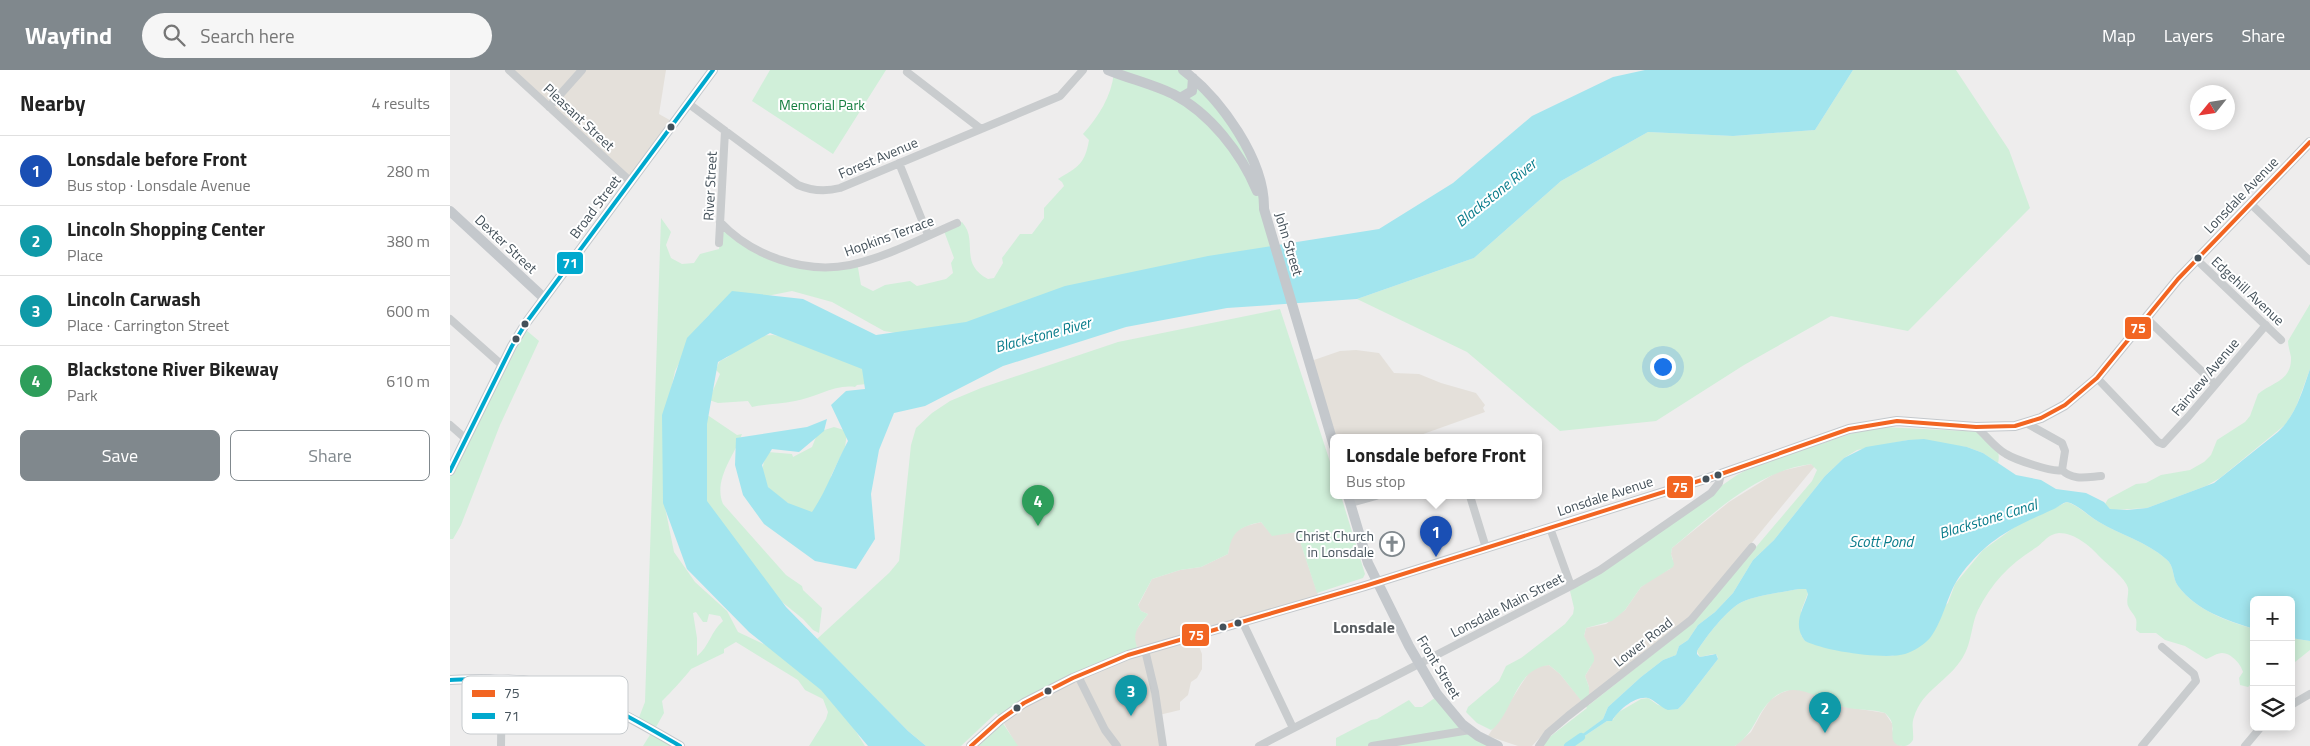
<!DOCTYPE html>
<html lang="en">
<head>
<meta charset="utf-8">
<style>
  :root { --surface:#fff; --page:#f6f6f6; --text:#222; --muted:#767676; --line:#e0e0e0; --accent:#80888d }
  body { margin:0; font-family:"Titillium Web",sans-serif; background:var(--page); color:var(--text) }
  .controls { position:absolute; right:15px; bottom:15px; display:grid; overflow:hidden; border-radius:8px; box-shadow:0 2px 12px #0003 }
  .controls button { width:45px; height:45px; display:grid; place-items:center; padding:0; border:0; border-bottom:1px solid var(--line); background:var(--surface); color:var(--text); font:25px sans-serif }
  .compass { position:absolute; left:1740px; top:15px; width:45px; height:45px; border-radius:50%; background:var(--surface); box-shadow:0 2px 12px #0003; rotate:240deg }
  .you { position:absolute; left:1212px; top:296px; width:18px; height:18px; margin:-12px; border:4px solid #fff; border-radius:50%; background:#1a73e8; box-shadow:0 0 0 8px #1a73e833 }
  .badge { display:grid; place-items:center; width:32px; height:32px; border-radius:50%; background:var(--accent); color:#fff; font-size:16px; font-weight:700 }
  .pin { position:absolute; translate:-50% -41px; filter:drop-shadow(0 1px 2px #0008) }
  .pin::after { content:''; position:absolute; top:26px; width:18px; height:15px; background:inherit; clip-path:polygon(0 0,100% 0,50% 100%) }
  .popup { position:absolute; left:880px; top:364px; width:212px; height:65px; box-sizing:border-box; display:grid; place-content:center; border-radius:8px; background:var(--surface); filter:drop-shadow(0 1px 4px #0005); font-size:16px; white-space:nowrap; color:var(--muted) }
  .popup b { font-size:19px; color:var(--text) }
  .popup::after { content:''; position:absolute; left:50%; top:100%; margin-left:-10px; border:10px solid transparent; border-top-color:var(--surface) }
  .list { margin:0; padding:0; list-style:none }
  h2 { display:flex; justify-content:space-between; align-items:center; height:65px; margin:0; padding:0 20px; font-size:21px }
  h2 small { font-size:16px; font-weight:400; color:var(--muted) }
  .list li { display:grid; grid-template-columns:32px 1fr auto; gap:15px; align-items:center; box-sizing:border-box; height:70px; padding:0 20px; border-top:1px solid var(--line) }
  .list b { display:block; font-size:19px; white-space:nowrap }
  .list p { margin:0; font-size:16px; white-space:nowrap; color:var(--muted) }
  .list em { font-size:16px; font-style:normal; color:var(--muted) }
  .actions { display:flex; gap:10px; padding:15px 20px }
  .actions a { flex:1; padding:11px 0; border:1px solid var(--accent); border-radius:8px; text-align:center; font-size:18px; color:var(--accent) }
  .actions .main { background:var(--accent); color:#fff }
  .icon { flex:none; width:28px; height:28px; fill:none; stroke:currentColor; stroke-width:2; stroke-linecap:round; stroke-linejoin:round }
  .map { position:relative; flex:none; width:1860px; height:676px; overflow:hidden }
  header { display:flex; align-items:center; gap:30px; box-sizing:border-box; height:70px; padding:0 25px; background:var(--accent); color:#fff }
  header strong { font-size:24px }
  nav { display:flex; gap:28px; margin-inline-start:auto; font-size:18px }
  .search { width:350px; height:45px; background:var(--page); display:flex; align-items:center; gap:12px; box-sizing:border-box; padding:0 18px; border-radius:28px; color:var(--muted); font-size:19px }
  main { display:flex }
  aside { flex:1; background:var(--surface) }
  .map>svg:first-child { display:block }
  .commercial { fill:#e4e0da }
  .green { fill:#d0efd9; fill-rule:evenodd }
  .water { fill:#a2e5ee }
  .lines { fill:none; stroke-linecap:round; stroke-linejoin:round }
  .canal { stroke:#a2e5ee; stroke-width:8 }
  .minor { stroke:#c9ccce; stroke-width:8 }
  .major { stroke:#c4c8cc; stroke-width:10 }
  .bus-1-casing { stroke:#fff; stroke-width:8 }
  .bus-2-casing { stroke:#fff; stroke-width:8 }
  .bus-1 { stroke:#f26522; stroke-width:4 }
  .bus-2 { stroke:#00a9ce; stroke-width:4 }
  .bus-dot { fill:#44515a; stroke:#fff; stroke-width:2 }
  .labels { text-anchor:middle; stroke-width:4; stroke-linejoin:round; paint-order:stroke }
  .park-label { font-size:14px; fill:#137d3e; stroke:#fff }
  .street-label { font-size:14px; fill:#44515a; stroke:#fff }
  .poi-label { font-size:14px; fill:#44515a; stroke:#fff; text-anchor:end }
  .water-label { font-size:15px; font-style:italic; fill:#097c8b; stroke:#fff }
  .quarter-label { font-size:16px; font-weight:bold; fill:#585d61; stroke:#fff }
  .key { fill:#fff; stroke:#c7cbce; stroke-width:1 }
  .key-label { font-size:14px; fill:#44515a }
  .line-badge { stroke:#fff; stroke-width:2 }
  .badge-label { font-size:14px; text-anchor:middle; font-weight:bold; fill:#fff }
</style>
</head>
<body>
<header>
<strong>Wayfind</strong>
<div class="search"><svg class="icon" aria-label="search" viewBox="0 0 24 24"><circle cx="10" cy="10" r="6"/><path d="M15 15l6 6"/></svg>Search here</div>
<nav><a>Map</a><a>Layers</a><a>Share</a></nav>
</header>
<main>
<aside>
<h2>Nearby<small>4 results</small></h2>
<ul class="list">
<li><span class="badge" style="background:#1a4fb4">1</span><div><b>Lonsdale before Front</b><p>Bus stop · Lonsdale Avenue</p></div><em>280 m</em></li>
<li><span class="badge" style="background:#0f9aa8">2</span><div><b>Lincoln Shopping Center</b><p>Place</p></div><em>380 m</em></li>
<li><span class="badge" style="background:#0f9aa8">3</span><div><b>Lincoln Carwash</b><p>Place · Carrington Street</p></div><em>600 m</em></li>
<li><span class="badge" style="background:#2e9e5b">4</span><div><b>Blackstone River Bikeway</b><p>Park</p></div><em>610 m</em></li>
</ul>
<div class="actions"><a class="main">Save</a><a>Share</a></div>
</aside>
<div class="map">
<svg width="1860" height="676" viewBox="0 0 1860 676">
  <rect width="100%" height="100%" fill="#eeeded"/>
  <path class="commercial" d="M62,0H216L209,44L225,53L183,110Z
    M906,280L929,283L944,303L969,304L991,313L1026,323L1035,335L1033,338L1035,342L962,368H884L861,291L890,281Z
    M1361,394L1365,396L1243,544L1138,627L1139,617L1135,606L1141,596L1134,566L1136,558L1156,554L1175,540L1191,517L1203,508L1220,499L1223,490L1221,484L1222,478L1279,432L1327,402Z
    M811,452L822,465L847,462L869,528L745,566L752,584V599L747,608L741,612L738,625L730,632V640L709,645L711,676H567L551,648L688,580L684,570V563L698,544L691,541L688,536L702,509L730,500L751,497L778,484L780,470L786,461L796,456Z
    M1099,595L1110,604L1132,631L1095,662L1082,676H1068L1038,666L1078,604L1088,596Z
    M1342,619L1357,621L1390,636L1435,643L1443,655L1442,659L1447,674L1452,676H1285L1301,662L1312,642L1320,630L1331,623Z"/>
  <path class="green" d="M320,0H436L383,84L302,31Z
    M659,0H731L740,7L791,69L826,176L504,266L446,263L434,261L382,232L342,221L281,233L259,245L248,257L225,301L219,329L215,437L224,482L245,512L277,541L288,562L339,586L395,644L415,676H359L376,649L378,642L373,629L355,620L348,610L286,572L274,579V583L241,599C240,601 216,628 212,631L214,643L206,657L234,676H193L203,660L188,650L195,632L211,148L221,162L216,175L221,188L232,194L244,193L250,184L269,179L271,158L322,186L366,196L407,192L411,215L423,221L435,215L460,211L467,216L496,209L503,203L501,193L504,188L494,161L512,152C529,171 508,193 538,209L544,208L553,193L552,188L570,164H582L594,148V138L614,116L612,112L608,109C628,97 635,94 639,70L633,64C649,46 661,27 664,3ZM246,542L253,552H257L259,544L270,546L273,551C261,561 259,577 247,586V568L243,543Z
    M1403,0H1506L1559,80L1580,138L1458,261L1381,246L1294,295L1206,351L1110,361L1017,282L907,229L1024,188L1111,111L1198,62L1283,66L1365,60Z
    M1860,234V299L1846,337L1836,354L1770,408L1756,416L1697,438L1664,440L1660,439L1655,434L1658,429L1686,414L1696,413L1711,405L1740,400L1754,392L1761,385L1767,370L1795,352L1800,346L1808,324C1822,312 1842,311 1841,287C1840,282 1838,276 1838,271Z
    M830,239L883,401L884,426H891L915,504L913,508L867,523L847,462L822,466L811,452C789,457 782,461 778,484L751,497L730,500L702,509L688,535L691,541L698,544C688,558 681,562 688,580L551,648L546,643L511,676H476L458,661L367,569L439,503L449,491L461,375L466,358L482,343L500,331L531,318L668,272Z
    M76,260L89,271L50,355L11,455L3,469H0V407Z
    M323,265L359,272L415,298L427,313L407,315L405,317C385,314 365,328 345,331C330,334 316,334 302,337L298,331L268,333L259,330L270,304L266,300L269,292C272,289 276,289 279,286C298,268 296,266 323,265Z
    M253,342L287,365L292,364C284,386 263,410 273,434L336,505L352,516L353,520L372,538L369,563L363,560L353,549L321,523L253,440Z
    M384,357L394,360L397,363L395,377L381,406L380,428L363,445C352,443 344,437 335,431C314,417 306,407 318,382L342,384L343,387L362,377L368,362Z
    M1433,357L1536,362C1545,367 1551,383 1548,393L1533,383L1517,377L1458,370L1407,380L1394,388L1375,406L1324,470L1303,490L1283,523L1265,542L1248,555L1238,570L1229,576L1226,585L1213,590L1191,607L1158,637L1153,649L1124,671H1127L1157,651L1163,650L1167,643L1191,629L1198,628L1208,635L1228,639L1234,633L1268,589L1267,585L1263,584L1250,587L1247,581C1256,567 1277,539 1292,532C1305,526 1333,522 1349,519H1356L1358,523L1351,541V565L1355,571L1397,582L1443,586L1498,533L1505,514L1533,480L1569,454L1617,432C1629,436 1638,446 1649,452C1671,465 1697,472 1716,489C1725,496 1722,508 1728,516C1746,540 1776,551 1804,559V611L1798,617L1790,615L1789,608L1793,602C1791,594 1781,583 1772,583C1767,583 1762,587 1756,589L1735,576L1715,570L1706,563H1690L1686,560C1686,556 1687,553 1686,549C1684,544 1680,541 1678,536C1676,531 1679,524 1678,518C1676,509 1657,494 1650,487C1640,476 1625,463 1609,463C1598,464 1594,472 1587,477C1561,493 1542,512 1528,540C1521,555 1522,572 1513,587C1499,611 1472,620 1464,647C1461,655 1464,662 1463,670C1460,674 1458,676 1453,676C1438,675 1444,663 1442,653C1441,649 1438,646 1435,643C1422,639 1407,640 1394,637C1368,630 1344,606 1320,631C1305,646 1306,661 1285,676H1088L1137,638L1110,604L1099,595C1066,599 1064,638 1044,658L1041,660L1027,653L1016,642L1018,637L1049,611L1056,596L1071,588L1115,554L1123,544L1124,538L1120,521L1287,405L1302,397L1403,363ZM1361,394L1367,400L1362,411L1240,555L1139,635V617L1135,606L1144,591V586L1134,566L1136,558L1162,551L1175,540L1191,517L1223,497L1224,494L1221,484L1222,478C1263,444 1306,401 1361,394Z
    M1841,568L1860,571V580L1845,592L1841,591Z
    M989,625L1008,647L1050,676H886V668L921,650L927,649L959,630L965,637H972Z
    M552,652L568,676H521Z"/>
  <path class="water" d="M1195,0H1403L1365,60L1283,66L1198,62L1111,111L1024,188L907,229L777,238L676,257L553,296L475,336L444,343L429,380L421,424L425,469L406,499L365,491L314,454L293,425L285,395L286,368L357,357L377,349L374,361L349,382L322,379L312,395L318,417L338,433L362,442C377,420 385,395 398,371L381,335L396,321L415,319L412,299L320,263L268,292L257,354V431L336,537L458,661L476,676H418L371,620L299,562L237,499L213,433L212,345L237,268L282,221L353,229L426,265L516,252L615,216L758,186L929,159L1003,113L1082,46L1163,7Z
    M1860,299V571L1841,568V530H1804V559C1776,550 1747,541 1728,516C1722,508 1725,496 1716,489C1697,472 1671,465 1649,452C1638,446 1629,435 1617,432C1612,433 1608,437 1604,439C1564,457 1540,467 1512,503C1497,522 1495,548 1480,568C1474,575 1464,581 1455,584C1435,590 1374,581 1355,571C1342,554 1353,540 1358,524L1356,519H1349C1333,522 1305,526 1292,532C1277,539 1256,567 1247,581V584L1250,587L1266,584L1268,589L1234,633L1228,639L1218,640C1211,638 1205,630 1198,628C1184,626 1168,641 1162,651H1157L1127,671H1123L1153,649L1158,637L1191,607L1213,590L1226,585L1229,576L1238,570L1248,555L1265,542L1283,523L1303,490L1324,470L1375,406L1394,388L1416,377L1458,370L1474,369L1517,377L1533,383L1566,405L1591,410L1606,419L1636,423L1654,432L1660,439L1677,440L1697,438L1764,413L1828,362C1846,345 1852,322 1860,299Z"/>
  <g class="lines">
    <path class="canal" d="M1118,676L1131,667"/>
    <path class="minor" d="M59,0L181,112
      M457,2L531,59
      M239,34L348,115C362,121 375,122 390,118L610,26L633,0
      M99,37L132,0
      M449,93L478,165
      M1802,135L1860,191
      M270,152C302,186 354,204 400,195C437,187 472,168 507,153
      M269,173L275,61
      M1747,190L1831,270
      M1696,248L1765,314
      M0,249L53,296
      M1647,308L1708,372L1713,374L1738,347L1816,255
      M0,355L16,369
      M1526,357C1536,365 1545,378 1556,384C1564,389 1603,403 1612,400L1615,381L1612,373L1576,353
      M1612,400C1623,411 1637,407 1651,406
      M1020,426L1036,478
      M901,433L926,426
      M1100,458L1121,516
      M793,553L843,658
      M695,580L705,622L713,676
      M628,606L655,660L667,676
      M1841,635L1860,624
      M51,676L52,609
      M809,676L1121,516L1150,500L1261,423L1269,413L1271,404
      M922,676L1020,660
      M1089,676L1098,663L1118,646L1241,550L1302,477
      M1692,676L1746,611L1744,604L1712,577
      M1795,676L1811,657"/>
    <path class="major" d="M658,0C680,9 702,14 723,24C760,43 791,83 807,121
      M733,0C771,29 815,90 814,139L884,376
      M730,28L742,21L743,8
      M0,141L94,228
      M0,401L62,276L76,253L263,0
      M898,426L918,493L959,576L987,624L1012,654L1028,666L1048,676
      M0,610C29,609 59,608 88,612C134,620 190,653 230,676
      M521,676L550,650L574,633L623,608L678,585L915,516L1271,404L1399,359L1447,351L1526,357L1565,356L1591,348L1615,335L1647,308L1728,209L1860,72"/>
    <defs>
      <path id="bus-1" d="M521,676L550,650L574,633L623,608L678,585L915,516L1271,404L1399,359L1447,351L1526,357L1565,356L1591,348L1615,335L1647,308L1728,209L1860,72"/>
      <path id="bus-2" d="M0,401L62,276L76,253L263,0
        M0,610C29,609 59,607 88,612C139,621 186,651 230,676"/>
    </defs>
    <use href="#bus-1" class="bus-1-casing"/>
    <use href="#bus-2" class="bus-2-casing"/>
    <use href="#bus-1" class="bus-1"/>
    <use href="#bus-2" class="bus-2"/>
  </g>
  <defs>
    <symbol id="church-ring" viewBox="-11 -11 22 22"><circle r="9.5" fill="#fff" stroke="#80888d" stroke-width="1.5"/><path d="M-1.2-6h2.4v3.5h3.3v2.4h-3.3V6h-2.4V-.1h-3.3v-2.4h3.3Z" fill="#80888d"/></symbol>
  </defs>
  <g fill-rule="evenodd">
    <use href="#church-ring" x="928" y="460" width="28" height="28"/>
  </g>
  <g class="bus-dot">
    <circle cx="221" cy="57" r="4.5"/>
    <circle cx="1748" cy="188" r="4.5"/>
    <circle cx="75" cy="254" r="4.5"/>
    <circle cx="66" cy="269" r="4.5"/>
    <circle cx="1268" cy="405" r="4.5"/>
    <circle cx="1256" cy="409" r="4.5"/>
    <circle cx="788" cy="553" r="4.5"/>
    <circle cx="773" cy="557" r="4.5"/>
    <circle cx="598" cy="621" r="4.5"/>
    <circle cx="567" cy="638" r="4.5"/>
  </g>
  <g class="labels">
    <g class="park-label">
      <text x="372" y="40">Memorial Park</text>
    </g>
    <g class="street-label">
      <text transform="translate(129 47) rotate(43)" y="5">Pleasant Street</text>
      <text transform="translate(428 88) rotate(-23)" y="5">Forest Avenue</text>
      <text transform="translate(260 116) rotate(-87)" y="5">River Street</text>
      <text transform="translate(1791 125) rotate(-46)" y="5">Lonsdale Avenue</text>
      <text transform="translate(145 137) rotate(-53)" y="5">Broad Street</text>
      <text transform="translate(439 166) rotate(-20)" y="5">Hopkins Terrace</text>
      <text transform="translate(56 174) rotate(43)" y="5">Dexter Street</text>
      <text transform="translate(839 174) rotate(73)" y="5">John Street</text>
      <text transform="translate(1798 221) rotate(43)" y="5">Edgehill Avenue</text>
      <text transform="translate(1755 307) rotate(-50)" y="5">Fairview Avenue</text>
      <text transform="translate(1155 426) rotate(-18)" y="5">Lonsdale Avenue</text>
      <text transform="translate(1057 535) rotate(-27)" y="5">Lonsdale Main Street</text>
      <text transform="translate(1193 572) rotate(-38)" y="5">Lower Road</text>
      <text transform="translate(989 597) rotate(59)" y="5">Front Street</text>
    </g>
    <g class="poi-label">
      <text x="924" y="471">Christ Church<tspan x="924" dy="16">in Lonsdale</tspan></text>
    </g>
    <g class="water-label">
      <text transform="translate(1046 123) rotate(-39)" y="5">Blackstone River</text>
      <text transform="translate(593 265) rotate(-15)" y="5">Blackstone River</text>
      <text transform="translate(1538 449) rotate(-17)" y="5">Blackstone Canal</text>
      <text x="1431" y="477">Scott Pond</text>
    </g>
    <g class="quarter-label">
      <text x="914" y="563">Lonsdale</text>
    </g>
  </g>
  <rect x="12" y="606" width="166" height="58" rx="8" class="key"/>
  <rect x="22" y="620" width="23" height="7" fill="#f26522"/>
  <rect x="22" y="643" width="23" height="6" fill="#00a9ce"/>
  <g class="key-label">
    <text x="54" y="628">75</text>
    <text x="54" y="651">71</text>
  </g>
  <g class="line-badge">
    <rect x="106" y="181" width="28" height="24" rx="5" fill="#00a9ce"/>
    <rect x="1674" y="246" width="28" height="24" rx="5" fill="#f26522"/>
    <rect x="1216" y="405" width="28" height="24" rx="5" fill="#f26522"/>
    <rect x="731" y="553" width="29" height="24" rx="5" fill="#f26522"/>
  </g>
  <g class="badge-label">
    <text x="120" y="198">71</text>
    <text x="1688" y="263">75</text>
    <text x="1230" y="422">75</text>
    <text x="746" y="570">75</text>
  </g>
</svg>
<div class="controls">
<button>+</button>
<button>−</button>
<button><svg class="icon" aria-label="layers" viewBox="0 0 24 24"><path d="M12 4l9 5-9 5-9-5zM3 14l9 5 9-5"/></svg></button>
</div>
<svg class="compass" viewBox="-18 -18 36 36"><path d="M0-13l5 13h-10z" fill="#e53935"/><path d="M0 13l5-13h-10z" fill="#767676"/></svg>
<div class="you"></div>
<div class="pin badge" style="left:986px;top:487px;background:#1a4fb4">1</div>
<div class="popup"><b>Lonsdale before Front</b>Bus stop</div>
<div class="pin badge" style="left:1375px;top:663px;background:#0f9aa8">2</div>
<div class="pin badge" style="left:681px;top:646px;background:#0f9aa8">3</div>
<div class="pin badge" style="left:588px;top:456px;background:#2e9e5b">4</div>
</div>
</main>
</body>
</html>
